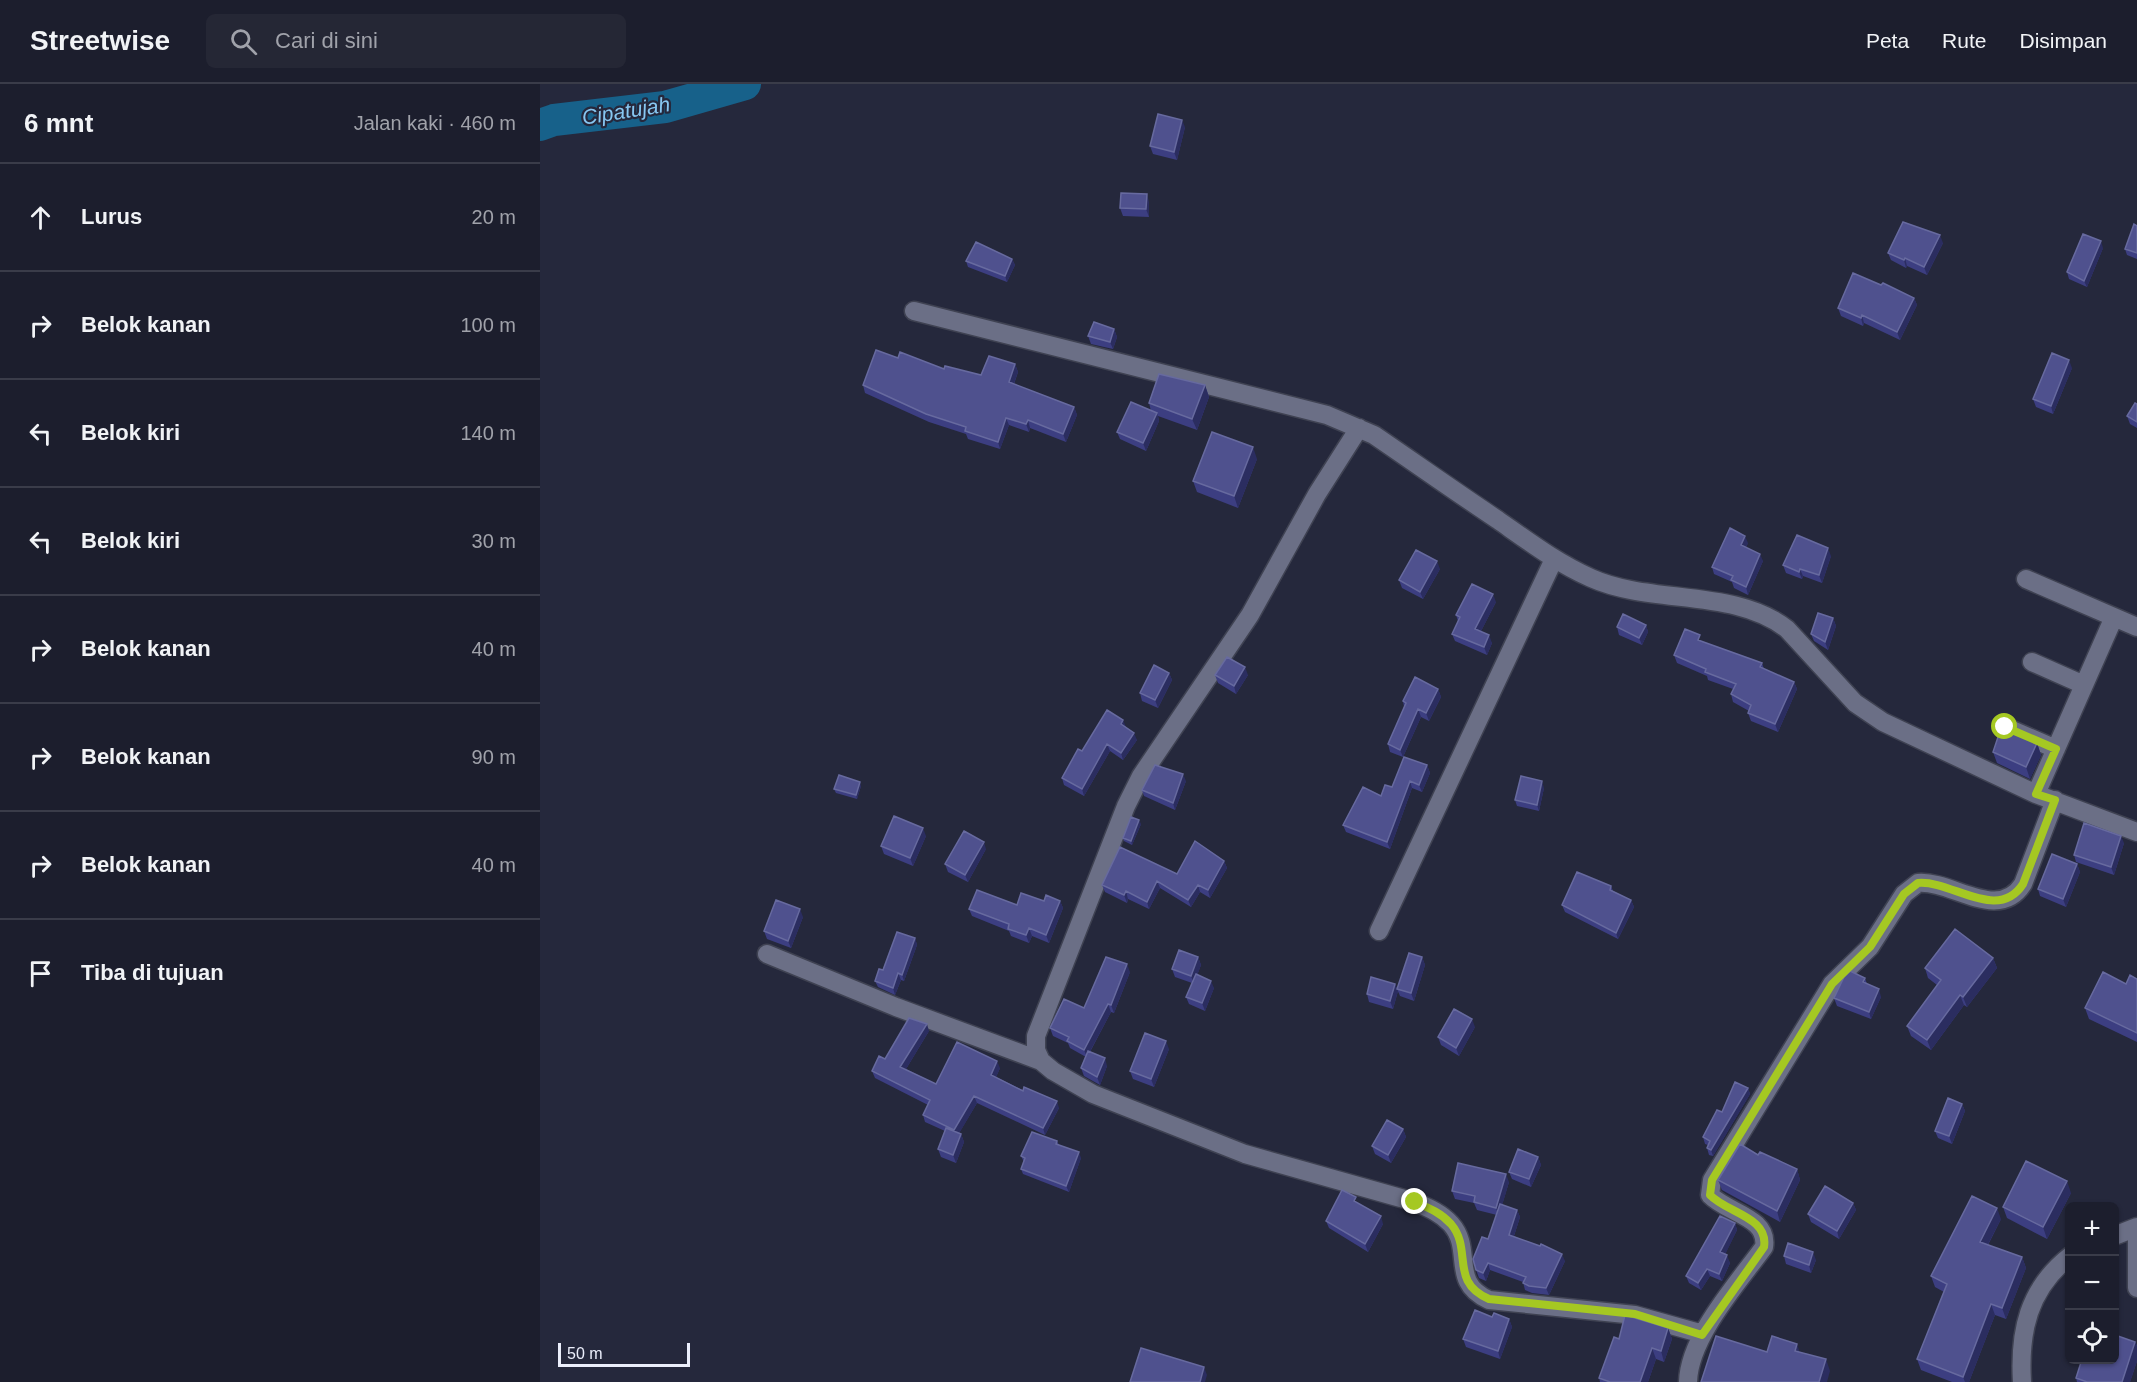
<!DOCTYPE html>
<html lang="id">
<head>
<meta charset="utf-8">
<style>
  :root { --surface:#1c1e2d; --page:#252735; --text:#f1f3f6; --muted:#a0a2aa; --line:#3a3c49 }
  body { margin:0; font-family:Helvetica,sans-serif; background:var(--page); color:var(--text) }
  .controls { position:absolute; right:18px; bottom:18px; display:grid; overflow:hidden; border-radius:9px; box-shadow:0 2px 4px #0004 }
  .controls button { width:54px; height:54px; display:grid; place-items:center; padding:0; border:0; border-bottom:2px solid var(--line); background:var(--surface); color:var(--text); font:30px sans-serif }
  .scale { position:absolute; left:18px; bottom:15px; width:132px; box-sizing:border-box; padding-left:6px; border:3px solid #ebeefb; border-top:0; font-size:16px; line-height:21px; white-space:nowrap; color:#ebeefb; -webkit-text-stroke:4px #25283c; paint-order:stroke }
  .stop { position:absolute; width:18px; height:18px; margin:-14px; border:4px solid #a5c822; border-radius:50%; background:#fff }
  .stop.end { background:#a5c822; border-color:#fff; box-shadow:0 2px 6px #0008 }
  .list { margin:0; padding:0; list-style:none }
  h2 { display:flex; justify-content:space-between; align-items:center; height:78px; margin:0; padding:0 24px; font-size:26px }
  h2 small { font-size:20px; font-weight:400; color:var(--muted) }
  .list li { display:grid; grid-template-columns:39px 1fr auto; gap:18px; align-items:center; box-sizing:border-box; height:108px; padding:0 24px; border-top:2px solid var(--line) }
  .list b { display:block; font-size:22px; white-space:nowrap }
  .list em { font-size:20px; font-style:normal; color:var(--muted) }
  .icon { flex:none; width:33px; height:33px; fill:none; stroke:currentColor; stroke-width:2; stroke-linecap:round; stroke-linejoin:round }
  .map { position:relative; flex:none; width:1597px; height:1298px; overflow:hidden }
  header { display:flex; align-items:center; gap:36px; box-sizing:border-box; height:84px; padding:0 30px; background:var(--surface); border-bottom:2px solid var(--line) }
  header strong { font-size:28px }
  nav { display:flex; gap:33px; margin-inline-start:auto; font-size:21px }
  .search { width:420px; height:54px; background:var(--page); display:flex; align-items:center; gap:15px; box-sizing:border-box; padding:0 21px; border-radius:9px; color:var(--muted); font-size:22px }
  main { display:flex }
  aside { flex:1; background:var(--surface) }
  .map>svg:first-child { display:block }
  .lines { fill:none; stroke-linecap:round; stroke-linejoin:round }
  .river { stroke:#17618a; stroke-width:32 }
  .minor-casing { stroke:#3f4252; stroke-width:21 }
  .minor { stroke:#6b6f86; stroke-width:18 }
  .wall { fill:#3c3e81 }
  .shaded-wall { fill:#2b2d60 }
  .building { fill:#4f518e; stroke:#676a9f; stroke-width:1.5 }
  .route { stroke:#a5c822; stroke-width:8 }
  .labels { text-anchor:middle; stroke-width:4.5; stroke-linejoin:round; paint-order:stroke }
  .water-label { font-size:21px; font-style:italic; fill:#87c7f2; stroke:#25283c }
</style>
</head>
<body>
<header>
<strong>Streetwise</strong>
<div class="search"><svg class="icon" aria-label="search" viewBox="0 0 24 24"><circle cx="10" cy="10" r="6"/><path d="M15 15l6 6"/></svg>Cari di sini</div>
<nav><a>Peta</a><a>Rute</a><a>Disimpan</a></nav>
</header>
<main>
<aside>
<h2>6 mnt<small>Jalan kaki · 460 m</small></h2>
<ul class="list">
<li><svg class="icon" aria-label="ahead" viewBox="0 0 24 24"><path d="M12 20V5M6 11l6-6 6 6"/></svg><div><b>Lurus</b></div><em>20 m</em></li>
<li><svg class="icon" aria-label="right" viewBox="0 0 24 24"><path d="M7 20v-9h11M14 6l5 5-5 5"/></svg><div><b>Belok kanan</b></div><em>100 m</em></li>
<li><svg class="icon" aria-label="left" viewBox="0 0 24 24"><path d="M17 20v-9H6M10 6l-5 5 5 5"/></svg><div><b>Belok kiri</b></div><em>140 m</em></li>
<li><svg class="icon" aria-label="left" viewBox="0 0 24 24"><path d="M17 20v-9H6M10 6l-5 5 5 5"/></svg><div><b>Belok kiri</b></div><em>30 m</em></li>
<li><svg class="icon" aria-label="right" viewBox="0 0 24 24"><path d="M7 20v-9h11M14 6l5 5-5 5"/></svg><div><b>Belok kanan</b></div><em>40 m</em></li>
<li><svg class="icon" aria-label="right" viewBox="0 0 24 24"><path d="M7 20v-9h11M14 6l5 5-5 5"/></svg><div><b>Belok kanan</b></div><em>90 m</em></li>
<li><svg class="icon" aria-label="right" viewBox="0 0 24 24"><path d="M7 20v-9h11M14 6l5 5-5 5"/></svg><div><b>Belok kanan</b></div><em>40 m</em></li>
<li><svg class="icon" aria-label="arrive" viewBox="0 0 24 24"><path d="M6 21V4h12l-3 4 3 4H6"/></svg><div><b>Tiba di tujuan</b></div></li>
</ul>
</aside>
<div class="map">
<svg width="1597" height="1298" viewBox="0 0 1597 1298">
  <rect width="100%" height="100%" fill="#25283c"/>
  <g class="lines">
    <path class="river" d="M0,41L14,36L125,23L205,0"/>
    <defs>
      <path id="minor" d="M374,227L787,331L834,351C875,379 916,408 958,436C988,457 1017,479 1051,494C1111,521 1195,504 1247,545L1315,619L1343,638L1496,710L1597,748
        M819,344L777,410L710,531L601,692L586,722L496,952V966L501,977L513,987L553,1010L705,1070L875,1118C889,1124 901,1129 911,1140C934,1166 909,1198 949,1216L1095,1231L1163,1250
        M1486,495L1597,543
        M1492,578L1544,601
        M1465,643L1516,665
        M1496,710L1574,533
        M839,847L1014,475
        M227,870L356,923L501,977
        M1574,1152L1597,1143
        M1597,1157V1204
        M1148,1298C1149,1253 1198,1199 1224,1163C1229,1133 1187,1129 1170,1111L1172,1096L1292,900L1330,863L1364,810L1378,799C1412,796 1458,839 1483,800L1515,716
        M1482,1298C1479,1248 1488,1205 1530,1172"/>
    </defs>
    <use href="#minor" class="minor-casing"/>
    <use href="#minor" class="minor"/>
  </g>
  <path class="wall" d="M645,43L637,76L613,70L610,62Z
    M609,118V133L583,132L580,124Z
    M1597,142V175L1587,171L1585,165Z
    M1403,159L1387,191L1367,182L1366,184L1351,176L1348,169Z
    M1563,164L1547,203L1529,195L1527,188Z
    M472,175L475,181L467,198L428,183L426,177Z
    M1341,201L1374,214L1377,221L1360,256L1324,239L1323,242L1301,232L1298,224Z
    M574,245L577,253L573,265L551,260L548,252Z
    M358,274L404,285L441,291L475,280L478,288L474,300L534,323L537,331L526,358L490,344L489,348L469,341L460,365L428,355L426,350L389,338L325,309L323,301Z
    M1532,284L1513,330L1496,323L1493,315Z
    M665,301L669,313L657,346L618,332L619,337L606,367L580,355L577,348L611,327L609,319Z
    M1597,320V344L1590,340L1587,332Z
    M717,375L698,424L657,408L653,397Z
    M1208,459L1206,463L1223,477L1208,511L1194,504L1192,498L1174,490L1172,483Z
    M1291,472L1282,499L1263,492L1262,495L1246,489L1243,481Z
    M900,485L883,515L862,504L859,496Z
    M956,518L941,547L952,559L947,571L915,557L912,550L918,537L916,531Z
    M1293,534L1296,542L1288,566L1274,557L1271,550Z
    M1106,541L1108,548L1102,561L1079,551L1077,543Z
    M1162,558L1222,579L1224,585L1254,598L1257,605L1238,648L1211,637L1208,629L1209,627L1193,618L1191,610L1193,605L1168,596L1167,592L1137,579L1134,571Z
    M629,589L632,596L618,624L602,617L600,609Z
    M675,591H708L696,610L678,599Z
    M898,605L901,613L889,637L881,633L863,673L850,668L848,660L864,623L863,617Z
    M585,643L597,656L583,676L570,667L544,712L524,701L522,694L542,667Z
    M1497,659L1501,671L1490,695L1457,679L1453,668Z
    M887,681L890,689L882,708L872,704L850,765L806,748L803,741L852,703Z
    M646,697L635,726L604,712L602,706Z
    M321,702L317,715L296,709L294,705Z
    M1004,704L999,727L977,722L975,716Z
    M601,740L592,761L584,757L583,754Z
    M386,752L373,782L344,770L341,762Z
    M1584,759L1574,791L1536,778L1534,771Z
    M446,765L428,798L408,788L405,780Z
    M684,777L687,784L670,814L660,808L651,823L620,804L609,825L588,815L587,819L565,808L562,801L637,790Z
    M1537,780L1540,788L1526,823L1500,812L1498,805Z
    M1071,802L1073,807L1091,816L1094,823L1078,855L1025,828L1022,821Z
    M504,817H520L523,824L509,859L492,852L489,859L471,852L469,847L432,832L429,825L477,821Z
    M263,833L251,864L227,855L224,847Z
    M375,854L377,861L364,897L361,896L355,911L338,903L335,897L343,886Z
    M658,873L661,881L657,891L674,904L665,927L649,920L646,913L652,899L635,893L632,885Z
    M882,873L885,881L874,917L860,912L857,905Z
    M1453,874L1457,884L1427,923L1424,921L1391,966L1371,952L1367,942L1397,901L1388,894L1385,884Z
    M590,888L574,929L571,928L550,968L567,982L560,1001L544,992L541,984L546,973L530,964L528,959L513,952L510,944L544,924Z
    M1325,894L1327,900L1341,913L1331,935L1297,922L1294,914Z
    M1597,895V958L1549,935L1545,924L1586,900Z
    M855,900L858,907L853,925L829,918L827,910Z
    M935,943L919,972L901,961L898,953Z
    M389,947L366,985L396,1000L460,984L456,993L519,1024L505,1051L437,1019L419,1049L421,1050L424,1058L416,1079L401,1073L398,1065L405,1047L385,1038L383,1031L388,1021L335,994L332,987L345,975Z
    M629,965L614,1003L593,995L590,987Z
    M1208,1004L1210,1010L1173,1072L1169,1071L1167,1064L1168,1061L1165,1060L1163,1053L1182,1028Z
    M1422,1020L1425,1027L1412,1060L1398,1054L1395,1047Z
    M863,1045L866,1053L851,1079L835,1070L832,1062Z
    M517,1057L519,1061L541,1074L529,1108L483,1090L481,1085L484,1078L481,1072Z
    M998,1073L1001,1081L991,1103L972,1095L969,1088Z
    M1257,1085L1260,1096L1240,1138L1182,1106L1178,1096Z
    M969,1098L962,1121L977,1126L980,1133L974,1152L1025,1177L1009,1211L992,1209L985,1206L983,1198L950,1186L946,1197L939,1194L934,1180L948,1155L957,1131L937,1126L934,1119L915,1115L912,1107Z
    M1531,1109L1507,1155L1467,1134L1463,1123Z
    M1313,1119L1316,1126L1299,1155L1271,1138L1268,1130Z
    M819,1120L843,1140L828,1168L789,1144L786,1137Z
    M1461,1135L1448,1161L1482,1173L1486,1184L1466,1235L1455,1231L1429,1298H1412L1381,1286L1377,1275L1404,1208L1395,1203L1391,1192Z
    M1195,1139L1197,1146L1185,1170L1190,1179L1182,1197L1170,1192L1161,1206L1149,1199L1146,1192Z
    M1244,1172L1276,1176L1271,1189L1246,1180Z
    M952,1233L969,1235L972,1243L960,1275L926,1263L923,1255Z
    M1128,1244L1132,1255L1124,1278L1116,1275L1108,1298H1060L1059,1294L1079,1255Z
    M1595,1258L1597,1262V1277L1590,1298H1537L1536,1294Z"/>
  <path class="shaded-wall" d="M642,36L645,43L637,76L634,68Z
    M607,110L609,118V133L606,125Z
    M1400,151L1403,159L1387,191L1384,183Z
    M1561,157L1563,164L1547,203L1544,197Z
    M1365,174L1367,182L1366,184L1364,176Z
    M472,175L475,181L467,198L465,192Z
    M1374,214L1377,221L1360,256L1357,248Z
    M1322,231L1324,239L1323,242L1321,234Z
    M574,245L577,253L573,265L570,258Z
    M1529,276L1532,284L1513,330L1511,322Z
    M475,280L478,288L472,305L469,298Z
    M665,301L669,313L657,346L652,335Z
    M534,323L537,331L526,358L523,350Z
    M617,329L619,337L606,367L603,359Z
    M466,334L469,341L460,365L458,358Z
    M488,336L490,344L489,348L486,340Z
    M713,363L717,375L698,424L694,412Z
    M1205,452L1208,459L1203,469L1201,461Z
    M1288,464L1291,472L1282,499L1279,491Z
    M1220,470L1223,477L1208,511L1206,503Z
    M897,477L900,485L883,515L880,508Z
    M1260,485L1263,492L1262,495L1259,488Z
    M953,510L956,518L938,553L935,545Z
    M1293,534L1296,542L1288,566L1285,558Z
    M1106,541L1108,548L1102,561L1099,554Z
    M949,551L952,559L947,571L944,563Z
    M705,583L708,591L696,610L694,602Z
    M629,589L632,596L618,624L615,616Z
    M1254,598L1257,605L1238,648L1235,640Z
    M898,605L901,613L889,637L886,629Z
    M878,625L881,633L863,673L860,666Z
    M583,636L586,643L583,647L581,640Z
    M594,649L597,656L583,676L581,669Z
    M1497,659L1501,671L1490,695L1486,683Z
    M567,660L570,667L544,712L542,705Z
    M887,681L890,689L882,708L879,701Z
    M643,690L646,697L635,726L633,719Z
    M870,697L872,704L850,765L847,758Z
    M1002,697L1004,704L999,727L997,721Z
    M320,698L321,702L317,715L316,711Z
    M599,736L601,740L592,761L591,757Z
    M383,744L386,752L373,782L370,774Z
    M1581,752L1584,759L1574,791L1571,783Z
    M444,758L446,765L428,798L425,791Z
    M684,777L687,784L670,814L668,806Z
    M1537,780L1540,788L1526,823L1523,815Z
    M617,797L620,804L609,825L607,818Z
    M658,801L660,808L651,823L648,816Z
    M586,807L588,815L587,819L584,811Z
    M1091,816L1094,823L1078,855L1076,849Z
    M520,817L523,824L509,859L506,851Z
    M260,825L263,833L251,864L248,857Z
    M489,844L492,852L489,859L486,851Z
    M375,854L377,861L364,897L362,891Z
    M658,873L661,881L654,900L651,892Z
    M882,873L885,881L874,917L871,909Z
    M1453,874L1457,884L1427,923L1423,913Z
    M587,880L590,888L574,929L571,921Z
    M358,889L361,896L355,911L353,904Z
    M671,897L674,904L665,927L662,919Z
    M855,900L858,907L853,925L850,917Z
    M1339,905L1341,913L1331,935L1329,928Z
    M1420,911L1424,921L1391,966L1387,956Z
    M568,920L571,928L547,973L544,966Z
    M932,935L935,943L919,972L916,964Z
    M387,940L389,947L363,990L360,983Z
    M626,957L629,965L614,1003L611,995Z
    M565,974L567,982L560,1001L557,993Z
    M457,977L460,984L454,998L451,991Z
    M1208,1004L1210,1010L1173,1072L1171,1066Z
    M434,1012L437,1019L417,1053L414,1046Z
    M517,1017L519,1024L505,1051L503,1044Z
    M1422,1020L1425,1027L1412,1060L1409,1052Z
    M863,1045L866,1053L851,1079L848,1071Z
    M421,1050L424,1058L416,1079L413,1071Z
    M539,1068L541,1074L529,1108L526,1102Z
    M998,1073L1001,1081L991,1103L989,1095Z
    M1257,1085L1260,1096L1240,1138L1237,1127Z
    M966,1090L969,1098L959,1132L956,1124Z
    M1527,1097L1531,1109L1507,1155L1503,1143Z
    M1313,1119L1316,1126L1299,1155L1297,1147Z
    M1457,1124L1461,1135L1444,1168L1440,1158Z
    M977,1126L980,1133L972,1158L969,1151Z
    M841,1132L843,1140L828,1168L825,1160Z
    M1195,1139L1197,1146L1183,1175L1180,1168Z
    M1273,1168L1276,1176L1271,1189L1269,1181Z
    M1022,1170L1025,1177L1009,1211L1006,1204Z
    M1187,1171L1190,1179L1182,1197L1179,1190Z
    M1482,1173L1486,1184L1466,1235L1462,1224Z
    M948,1179L950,1186L946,1197L943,1189Z
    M1167,1185L1170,1192L1161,1206L1158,1199Z
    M1451,1220L1455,1231L1429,1298H1425L1423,1293Z
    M969,1235L972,1243L960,1275L958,1267Z
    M1128,1244L1132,1255L1124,1278L1121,1267Z
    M1595,1258L1597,1262V1277L1590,1298H1582Z
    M1257,1260L1261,1272L1255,1267Z
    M1112,1264L1116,1275L1108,1298H1100Z
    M1286,1275L1290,1287L1287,1298H1279Z
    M664,1283L667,1291L665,1298H660Z"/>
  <path class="building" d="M618,30L642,36L634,68L610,62Z
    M581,109L607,110L606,125L580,124Z
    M1363,138L1400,151L1384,183L1365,174L1364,176L1348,169Z
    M1594,140L1597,142V169L1585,165Z
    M1543,150L1561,157L1544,197L1527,188Z
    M436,158L472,175L465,192L426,177Z
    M1313,189L1341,201L1343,199L1374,214L1357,248L1322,231L1321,234L1298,224Z
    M554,238L574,245L570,258L548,252Z
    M336,266L358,274L360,268L404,285L405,282L441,291L449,272L475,280L469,298L534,323L523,350L488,336L486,340L466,334L458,358L425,347L426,343L386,330L323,301Z
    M1512,269L1529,276L1511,322L1493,315Z
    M619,290L665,301L652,335L609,319Z
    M591,318L617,329L603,359L577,348Z
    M1595,319L1597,320V338L1587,332Z
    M672,348L713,363L694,412L653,397Z
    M1190,444L1205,452L1201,461L1220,470L1206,503L1191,496L1193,492L1172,483Z
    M1257,451L1288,464L1279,491L1260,485L1259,488L1243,481Z
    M876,466L897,477L880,508L859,496Z
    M932,500L953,510L935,545L949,551L944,563L912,550L920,533L916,531Z
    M1278,529L1293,534L1285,558L1271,550Z
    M1083,530L1106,541L1099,554L1077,543Z
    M1145,545L1160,551L1158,556L1222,579L1220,583L1254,598L1235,640L1208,629L1211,621L1191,610L1196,600L1165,588L1166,585L1134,571Z
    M687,573L705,583L694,602L675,591Z
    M614,581L629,589L615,616L600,609Z
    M875,593L898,605L886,629L878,625L860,666L848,660L866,619L863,617Z
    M567,626L583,636L581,640L594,649L581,669L567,660L542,705L522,694L538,665L542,667Z
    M1461,644L1497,659L1486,683L1453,668Z
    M864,673L887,681L879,701L870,697L847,758L803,741L823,703L841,712L845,701L852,703Z
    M615,681L643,690L633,719L602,706Z
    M299,691L320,698L316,711L294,705Z
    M981,692L1002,697L997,721L975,716Z
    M354,732L383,744L370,774L341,762Z
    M591,733L599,736L591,757L583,754Z
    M1544,739L1581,752L1571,783L1534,771Z
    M424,747L444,758L425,791L405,780Z
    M655,757L684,777L668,806L658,801L648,816L617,797L607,818L586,807L584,811L562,801L580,763L637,790Z
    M1512,770L1537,780L1523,815L1498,805Z
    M1037,788L1071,802L1070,806L1091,816L1076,849L1022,821Z
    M437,806L477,821L481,809L504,817L506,811L520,817L506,851L489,844L486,851L468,845L469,840L429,825Z
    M236,816L260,825L248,857L224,847Z
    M1415,845L1453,874L1423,913L1420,911L1387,956L1367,942L1401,896L1385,884Z
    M357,848L375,854L362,891L358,889L353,904L335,897L339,885L343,886Z
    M639,866L658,873L651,892L632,885Z
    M869,869L882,873L871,909L857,905Z
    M566,873L587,880L571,921L568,920L544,966L527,957L529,953L510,944L524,915L544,924Z
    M1310,887L1325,894L1323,898L1339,905L1329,928L1294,914L1304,893Z
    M1563,888L1586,900L1590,891L1597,895V949L1545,924Z
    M656,890L671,897L662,919L646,913Z
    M831,893L855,900L850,917L827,910Z
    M914,925L932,935L916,964L898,953Z
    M369,934L387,940L360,983L396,1000L417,958L457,977L451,991L483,1007L484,1003L517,1017L503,1044L434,1012L414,1046L383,1031L390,1016L332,987L339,972L345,975Z
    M605,949L626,957L611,995L590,987Z
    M548,967L565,974L557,993L541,984Z
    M1195,998L1208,1004L1171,1066L1167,1064L1170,1057L1163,1053L1177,1026L1182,1028Z
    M1408,1014L1422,1020L1409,1052L1395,1047Z
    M847,1036L863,1045L848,1071L832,1062Z
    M406,1044L421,1050L413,1071L398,1065Z
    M492,1048L517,1057L516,1060L539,1068L526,1102L481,1085L485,1074L481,1072Z
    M1200,1060L1218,1071L1220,1068L1257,1085L1237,1127L1178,1096Z
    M978,1065L998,1073L989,1095L969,1088Z
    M1486,1077L1527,1097L1503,1143L1463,1123Z
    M918,1079L966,1090L956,1124L934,1118L935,1112L912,1107Z
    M1285,1102L1313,1119L1297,1147L1268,1130Z
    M802,1106L816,1113L814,1117L841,1132L825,1160L786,1137Z
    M1432,1112L1457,1124L1440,1158L1482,1173L1462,1224L1451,1220L1423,1293L1377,1275L1407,1200L1391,1192Z
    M960,1120L977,1126L969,1151L1000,1162L1001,1160L1022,1170L1006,1204L989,1202L983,1199L986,1193L948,1179L943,1189L936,1186L933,1175L942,1153L948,1155Z
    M1180,1132L1195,1139L1180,1168L1187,1171L1179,1190L1167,1185L1158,1199L1146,1192Z
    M1248,1159L1273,1168L1269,1181L1244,1172Z
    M935,1226L952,1233L954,1229L969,1235L958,1267L923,1255Z
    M1085,1231L1128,1244L1121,1267L1112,1264L1100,1298H1070L1059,1294L1074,1253L1079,1255Z
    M1575,1251L1595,1258L1582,1298H1547L1536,1294L1542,1275H1575Z
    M1176,1252L1227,1268L1232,1252L1257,1260L1255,1267L1286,1275L1279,1298H1161Z
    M601,1264L664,1283L660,1298H590Z"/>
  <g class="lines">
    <path class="route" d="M875,1118C889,1124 901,1129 911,1140C933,1166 909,1198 949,1215L1095,1230L1162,1251L1224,1163C1229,1133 1187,1129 1170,1111L1172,1096L1292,900L1330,863L1364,810L1378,799C1412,796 1458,839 1483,800L1515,716L1496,710L1516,665L1465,643"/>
  </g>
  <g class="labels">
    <g class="water-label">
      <text transform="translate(86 27) rotate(-9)" y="7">Cipatujah</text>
    </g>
  </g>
</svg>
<div class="controls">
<button>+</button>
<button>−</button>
<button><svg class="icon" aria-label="locate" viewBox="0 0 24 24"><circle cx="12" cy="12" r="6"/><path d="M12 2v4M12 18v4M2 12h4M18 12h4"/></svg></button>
</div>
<div class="scale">50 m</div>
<div class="stop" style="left:1465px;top:643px"></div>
<div class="stop end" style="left:875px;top:1118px"></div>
</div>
</main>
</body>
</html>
